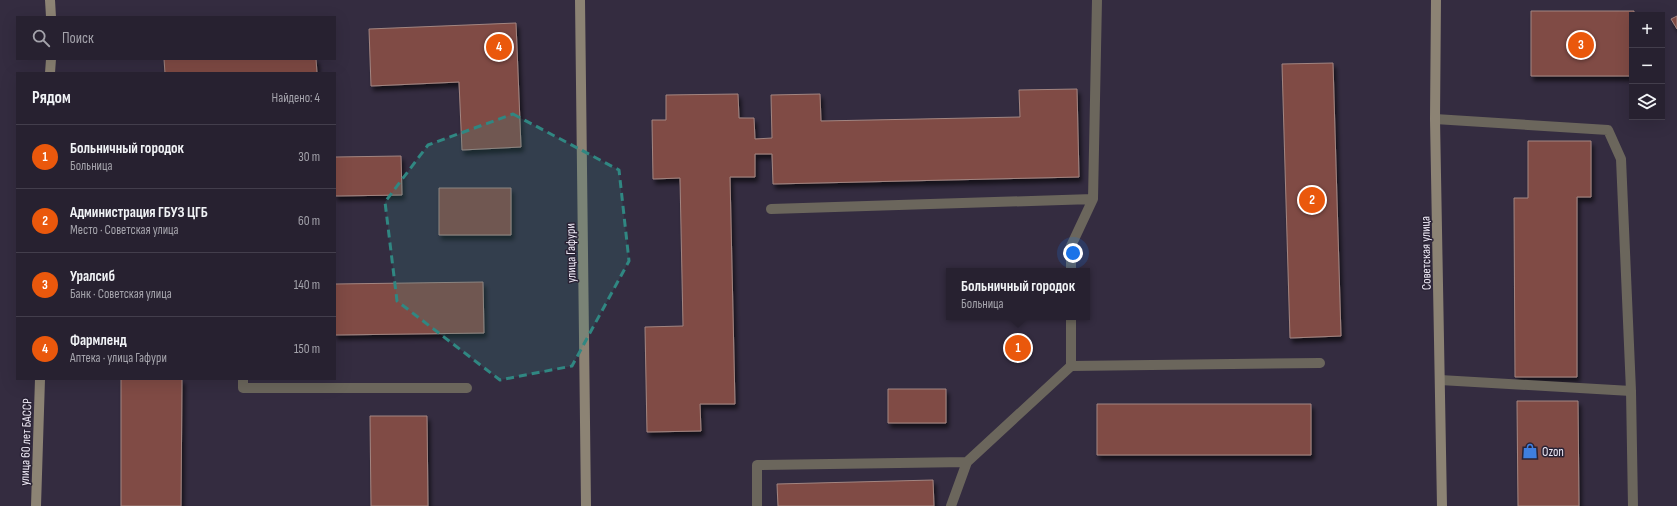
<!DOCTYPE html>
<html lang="ru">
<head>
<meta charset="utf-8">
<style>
  :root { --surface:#272130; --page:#2f2938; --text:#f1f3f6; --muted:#a4a3ab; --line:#433e4c; --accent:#ea580c }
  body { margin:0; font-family:"Sofia Sans Condensed",sans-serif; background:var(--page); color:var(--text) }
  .controls { position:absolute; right:12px; top:12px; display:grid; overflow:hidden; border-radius:0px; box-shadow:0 4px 16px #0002 }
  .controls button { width:36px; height:36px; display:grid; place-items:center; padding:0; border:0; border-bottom:1px solid var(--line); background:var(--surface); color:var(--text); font:20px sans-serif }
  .you { position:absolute; left:1073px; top:253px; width:14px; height:14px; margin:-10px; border:3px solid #fff; border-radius:50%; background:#1a73e8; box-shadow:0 0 0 6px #1a73e833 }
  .badge { display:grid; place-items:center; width:26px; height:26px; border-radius:50%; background:var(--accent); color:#fff; font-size:13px; font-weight:700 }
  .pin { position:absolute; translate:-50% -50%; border:2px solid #fff; box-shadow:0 1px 4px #0006 }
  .popup { position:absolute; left:946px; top:268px; width:144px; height:52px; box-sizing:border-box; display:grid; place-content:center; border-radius:0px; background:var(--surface); filter:drop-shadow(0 1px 3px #0005); font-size:13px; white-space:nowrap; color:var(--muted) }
  .popup b { font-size:15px; color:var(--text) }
  .popup::after { content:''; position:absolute; left:50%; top:100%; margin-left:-8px; border:8px solid transparent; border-top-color:var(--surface) }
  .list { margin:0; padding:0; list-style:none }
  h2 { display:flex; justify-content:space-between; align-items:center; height:52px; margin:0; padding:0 16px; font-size:17px }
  h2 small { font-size:13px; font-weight:400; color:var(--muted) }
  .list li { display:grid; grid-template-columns:26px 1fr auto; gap:12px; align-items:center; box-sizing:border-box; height:64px; padding:0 16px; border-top:1px solid var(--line) }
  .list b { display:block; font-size:15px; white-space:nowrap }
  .list p { margin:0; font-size:13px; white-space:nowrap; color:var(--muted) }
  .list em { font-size:13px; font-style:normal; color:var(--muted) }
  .icon { flex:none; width:22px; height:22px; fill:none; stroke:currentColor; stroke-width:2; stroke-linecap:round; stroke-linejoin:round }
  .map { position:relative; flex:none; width:1677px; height:506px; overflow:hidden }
  .search { position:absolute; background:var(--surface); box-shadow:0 4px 16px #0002; left:16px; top:16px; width:320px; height:44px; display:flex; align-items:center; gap:10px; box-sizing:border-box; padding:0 14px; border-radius:0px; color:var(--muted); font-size:15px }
  .panel { position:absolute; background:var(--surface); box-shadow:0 4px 16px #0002; left:16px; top:72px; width:320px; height:308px; border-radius:0px }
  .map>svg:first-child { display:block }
  .building { fill:#804b44; stroke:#a28581; filter:url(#shadow) }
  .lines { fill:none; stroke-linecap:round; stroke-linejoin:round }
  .lane { stroke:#6b665c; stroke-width:10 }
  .secondary { stroke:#8c8374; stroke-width:10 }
  .marked { fill:#308782; fill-opacity:0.2; stroke:#308782; stroke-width:3; stroke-dasharray:8 5; stroke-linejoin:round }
  .labels { text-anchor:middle; stroke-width:3; stroke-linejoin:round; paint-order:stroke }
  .street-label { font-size:13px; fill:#ede8f5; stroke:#2a2335 }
  .poi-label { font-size:13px; fill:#ede8f5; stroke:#2a2335; text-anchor:start }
</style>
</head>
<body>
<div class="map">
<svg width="1677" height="506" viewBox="0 0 1677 506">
  <defs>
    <filter id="shadow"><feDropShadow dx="2.5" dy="4.5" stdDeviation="2" flood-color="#0009"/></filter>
  </defs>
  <rect width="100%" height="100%" fill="#342c40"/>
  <path class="building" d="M1531,11H1634V15H1632V76H1531Z
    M1677,16V29L1671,19Z
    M516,23L521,147L462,150L459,82L371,86L369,29Z
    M164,59H316L317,73H165Z
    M1333,63L1341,336L1290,338L1282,64Z
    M1077,89L1079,177L773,184L772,154H755V177H730L735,404H700L701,431L647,432L645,327L683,326L680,178L653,179L652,120H666V95L738,94L739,118H754L755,139L772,138L771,95L820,94L821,121L1020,117L1019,90Z
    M1528,141H1591V197H1577V377H1515L1514,198H1528Z
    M401,156L402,195L335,196V157Z
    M439,188H511V235H439Z
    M483,282L484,333L335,335V284Z
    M121,379H182L181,506H121Z
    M888,389H946V423H888Z
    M1517,401H1578L1579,506H1518Z
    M1097,404H1311V455H1097Z
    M370,416H427L428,506H371Z
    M933,480L934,506H778L777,484Z"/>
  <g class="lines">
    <path class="lane" d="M1435,119L1608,130L1621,159L1631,391
      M771,209L1093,199
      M1071,271V246L1093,199L1097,0
      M1071,366L1320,363
      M243,379V388H467
      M1440,380L1631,391L1633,506
      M967,462L1071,366V317
      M757,506V465L967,462L951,506"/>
    <path class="secondary" d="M50,0L51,17
      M580,0L586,506
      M1436,0L1435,119L1442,506
      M50,73L51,59
      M36,506L40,379"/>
  </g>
  <path class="marked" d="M513,114L619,170L629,261L572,366L500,380L397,301L385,202L428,145Z"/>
  <defs>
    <symbol id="shop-bare" viewBox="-9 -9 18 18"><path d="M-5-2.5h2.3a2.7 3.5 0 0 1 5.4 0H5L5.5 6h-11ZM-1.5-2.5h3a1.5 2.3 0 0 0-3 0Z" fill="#3f7fe0" stroke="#2a2335" stroke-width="2.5" paint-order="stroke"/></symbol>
  </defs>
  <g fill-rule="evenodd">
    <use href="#shop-bare" x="1519" y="440" width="22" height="22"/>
  </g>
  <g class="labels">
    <g class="street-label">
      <text transform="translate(570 253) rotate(-91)" y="5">улица Гафури</text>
      <text transform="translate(1425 253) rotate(-91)" y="5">Советская улица</text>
      <text transform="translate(25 442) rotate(-88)" y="5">улица 60 лет БАССР</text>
    </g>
    <g class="poi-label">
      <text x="1542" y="456">Ozon</text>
    </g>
  </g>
</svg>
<div class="controls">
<button>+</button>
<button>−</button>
<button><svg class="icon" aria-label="layers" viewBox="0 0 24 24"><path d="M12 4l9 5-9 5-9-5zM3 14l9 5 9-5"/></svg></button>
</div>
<div class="you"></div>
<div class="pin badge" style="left:1018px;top:348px">1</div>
<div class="popup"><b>Больничный городок</b>Больница</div>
<div class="pin badge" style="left:1312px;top:200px">2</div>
<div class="pin badge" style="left:1581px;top:45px">3</div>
<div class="pin badge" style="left:499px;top:47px">4</div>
<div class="search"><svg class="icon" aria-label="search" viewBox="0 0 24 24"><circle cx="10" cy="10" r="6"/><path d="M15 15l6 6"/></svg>Поиск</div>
<section class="panel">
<h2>Рядом<small>Найдено: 4</small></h2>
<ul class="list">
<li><span class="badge">1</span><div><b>Больничный городок</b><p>Больница</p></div><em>30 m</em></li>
<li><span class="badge">2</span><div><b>Администрация ГБУЗ ЦГБ</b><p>Место · Советская улица</p></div><em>60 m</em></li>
<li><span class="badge">3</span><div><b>Уралсиб</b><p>Банк · Советская улица</p></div><em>140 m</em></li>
<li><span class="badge">4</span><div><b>Фармленд</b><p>Аптека · улица Гафури</p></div><em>150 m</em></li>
</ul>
</section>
</div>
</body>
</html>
